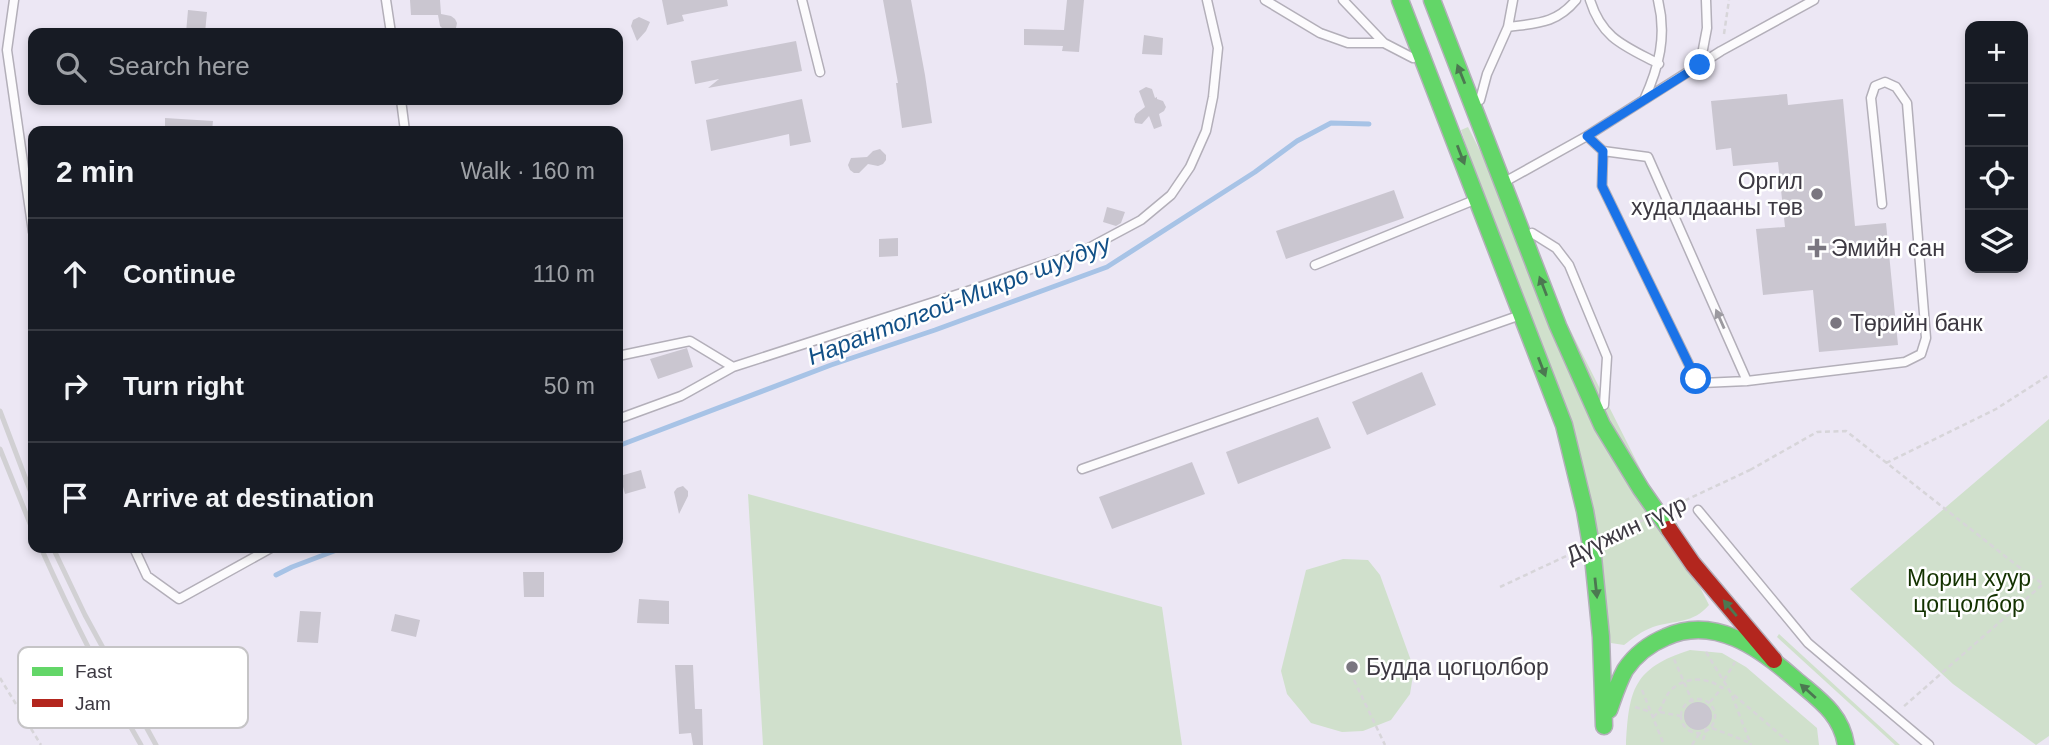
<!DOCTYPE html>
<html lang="en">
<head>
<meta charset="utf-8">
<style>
  :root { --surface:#171b24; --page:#242831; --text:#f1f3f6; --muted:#9ea1a6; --line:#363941 }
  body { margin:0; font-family:Arial,sans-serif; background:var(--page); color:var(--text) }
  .controls { position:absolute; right:21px; top:21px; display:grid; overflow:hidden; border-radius:14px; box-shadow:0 4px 10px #0003 }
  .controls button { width:63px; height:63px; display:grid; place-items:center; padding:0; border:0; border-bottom:2px solid var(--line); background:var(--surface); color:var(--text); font:35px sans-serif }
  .stop { position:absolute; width:21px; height:21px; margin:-16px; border:5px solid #1a73e8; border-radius:50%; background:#fff }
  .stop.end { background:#1a73e8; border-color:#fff; box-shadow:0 2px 7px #0008 }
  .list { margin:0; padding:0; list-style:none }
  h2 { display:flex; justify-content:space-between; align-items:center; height:91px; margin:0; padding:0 28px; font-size:30px }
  h2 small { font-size:23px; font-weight:400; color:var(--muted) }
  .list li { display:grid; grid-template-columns:46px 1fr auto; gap:21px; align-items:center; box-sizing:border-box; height:112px; padding:0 28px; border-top:2px solid var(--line) }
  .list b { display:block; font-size:26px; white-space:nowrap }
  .list em { font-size:23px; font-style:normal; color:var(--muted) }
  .icon { flex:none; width:38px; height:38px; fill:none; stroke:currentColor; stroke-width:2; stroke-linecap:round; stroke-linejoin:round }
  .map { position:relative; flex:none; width:2049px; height:745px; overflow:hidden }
  .search { position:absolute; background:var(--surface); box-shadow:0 4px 10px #0003; left:28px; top:28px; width:595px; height:77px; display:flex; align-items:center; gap:18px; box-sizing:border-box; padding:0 24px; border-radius:14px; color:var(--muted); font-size:26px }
  .panel { position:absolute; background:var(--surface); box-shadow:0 4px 10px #0003; left:28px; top:126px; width:595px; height:427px; border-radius:14px }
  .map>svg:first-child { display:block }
  .green { fill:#d0e0cc }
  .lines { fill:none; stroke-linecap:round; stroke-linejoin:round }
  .stream { stroke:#a7c3e6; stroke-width:5 }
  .building { fill:#cac6d0 }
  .lane-casing { stroke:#b3afb9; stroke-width:11 }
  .fast-casing { stroke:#b3afb9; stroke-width:19 }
  .jam-casing { stroke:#b3afb9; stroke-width:19 }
  .path { stroke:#d7d5d9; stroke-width:2.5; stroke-dasharray:5 3.5; stroke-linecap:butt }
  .lane { stroke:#fcfbfd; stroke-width:8 }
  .fast { stroke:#63d668; stroke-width:16 }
  .jam { stroke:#b3261e; stroke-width:16 }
  .rail { stroke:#d1d0d3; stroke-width:5 }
  .path-bridge { stroke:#d7d5d9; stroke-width:2.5; stroke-dasharray:5 3.5; stroke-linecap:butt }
  .oneway { fill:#4c7851 }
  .oneway2 { fill:#9c9aa0 }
  .route { stroke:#1a73e8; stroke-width:9 }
  .poi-dot { fill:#7a7680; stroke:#fff; stroke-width:2.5 }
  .labels { text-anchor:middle; stroke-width:5; stroke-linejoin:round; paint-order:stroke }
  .poi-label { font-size:23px; fill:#3d3942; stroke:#fff; text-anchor:start }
  .street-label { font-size:23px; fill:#3d3942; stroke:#fff }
  .park-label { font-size:23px; fill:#133200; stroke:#fff }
  .water-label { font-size:24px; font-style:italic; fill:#125087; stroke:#fff }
  .key { fill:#fff; stroke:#c5c4c6; stroke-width:2 }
  .key-label { font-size:19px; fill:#3d3942 }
</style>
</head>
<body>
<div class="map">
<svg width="2049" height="745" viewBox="0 0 2049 745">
  <rect width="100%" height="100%" fill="#ece7f4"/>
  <path class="green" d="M1468,127L1709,605C1693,624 1675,620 1653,627C1642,631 1633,638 1624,645L1611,643L1601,562L1461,130Z
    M2049,419V736L2036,745L1953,684L1850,589Z
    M748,494L1162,607L1182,745H763Z
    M1343,559L1368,560L1380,575L1414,669L1410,694L1391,720L1363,731L1342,732L1311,723L1287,694L1281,671L1306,570Z
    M1779,634L1900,745H1895L1777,637Z
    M1690,650L1722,653L1746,667L1817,728L1819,745H1626C1629,690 1633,668 1690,650Z"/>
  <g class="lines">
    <path class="stream" d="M618,446L831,365L935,330L1107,267L1255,172L1297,141L1331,123L1369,124
      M276,575L292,567L342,548"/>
  </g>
  <path class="building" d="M410,0H440L441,14L451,16L455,19L457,23L456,28L449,32L444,30L440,26L438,15H411Z
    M662,0H727L728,6L682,15L684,21L667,25Z
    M883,0H911L925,75L932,123L902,128L896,83H898Z
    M1067,0H1084L1079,52L1062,51L1063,46L1024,45V29L1064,30Z
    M188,10L207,12L205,33H186Z
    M639,17L650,22L646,31L637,41L631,26L633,20Z
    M1144,35L1163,38L1162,55L1142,54Z
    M796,41L802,71L708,88L719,79L695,84L691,61Z
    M1146,87L1152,89L1155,98L1157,97V99L1163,101L1166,107L1164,111L1159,114L1162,126L1154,129L1149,116L1142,124L1135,123L1134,119L1136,114L1145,107L1139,91Z
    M1787,94L1788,105L1843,99L1855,226L1886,223L1898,345L1819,352L1813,290L1763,295L1756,229L1785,227L1778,162L1733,166L1731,148L1716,150L1711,101Z
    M802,99L811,142L790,146L789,134L711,151L706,120Z
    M165,118L213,121L212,131H165Z
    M880,149L886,155V160L883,164L878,166L868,164L859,173H854L850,170L848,165L851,158L867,157L873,151Z
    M1394,190L1404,218L1286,259L1276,231Z
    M1107,207L1125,212L1121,223L1116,226L1103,222Z
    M898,238V256L879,257V239Z
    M687,348L693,367L658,379L650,359Z
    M1422,372L1436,405L1367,435L1352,402Z
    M1318,417L1331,448L1238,484L1226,452Z
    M1192,462L1205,494L1112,529L1099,497Z
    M641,470L646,488L625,494L620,476Z
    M683,486L688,491V496L679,514L674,492L677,488Z
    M523,572H544V597H524Z
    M639,599L669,601V624L637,623Z
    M300,611L321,612L318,643L297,642Z
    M395,614L420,620L416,637L391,631Z
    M675,665H693L695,709H702L703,745H693L691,733L679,734Z
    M1684 716a14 14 0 1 1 28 0a14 14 0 1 1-28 0Z"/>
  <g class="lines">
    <defs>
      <path id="lane" d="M14,0L7,50L33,232
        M386,0L391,33
        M802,0L820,72
        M1265,0L1320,33L1348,43H1384
        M1343,0L1384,43L1413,58
        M1590,0C1602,39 1625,46 1659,64
        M1508,27C1537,23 1556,24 1576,0
        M1700,65L1707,28L1706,0
        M401,100L405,131
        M1480,100L1487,74L1508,27L1513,0
        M1644,100C1659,67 1667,36 1658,0
        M1587,136L1721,51L1814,0
        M1603,151L1602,186L1696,379L1702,383L1747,381L1905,362L1921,354L1926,338L1907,103L1896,87L1885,82L1875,86L1871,98L1882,204
        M1508,180L1587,136L1603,151L1648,157L1747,381
        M1532,233L1556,248L1569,265L1607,357L1604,405
        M1315,265L1472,201
        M618,356L690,341L733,367L974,289L1083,251L1141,220L1171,195L1190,167L1206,131L1213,97L1218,48L1207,0
        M618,419L681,396L733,367
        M1082,469L1515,317
        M1698,510L1808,643L1929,745
        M134,548L147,576L179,599L271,548"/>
      <path id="fast" d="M1400,0L1564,425L1585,511L1593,557L1601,637L1604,726
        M1432,0L1558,326L1602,425L1641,489L1669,529
        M1609,710C1614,696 1618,683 1625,670C1635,655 1649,644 1666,637C1714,615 1760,648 1795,679C1818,699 1841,713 1846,745"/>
      <path id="jam" d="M1669,529L1693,564L1774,660"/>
    </defs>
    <use href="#lane" class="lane-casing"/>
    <use href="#fast" class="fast-casing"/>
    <use href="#jam" class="jam-casing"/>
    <path class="path" d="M1724,34L1729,0
      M1886,463L1996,409L2049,375
      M1750,470L1817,432L1846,431L2024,571L2043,584L1902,708
      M1706,652L1731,693L1751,745
      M1674,659L1693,703
      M0,678L41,745
      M1354,680L1385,745
      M1724,680L1735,662
      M1642,690L1664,745
      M1734,695L1792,745
      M1681 716a17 17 0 1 1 34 0a17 17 0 1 1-34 0Z
      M1710,702L1721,689
      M1635,707L1651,712
      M1660,712L1680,716
      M1653,717C1663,710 1663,698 1671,690C1685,676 1708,677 1722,688L1727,685
      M1712,728L1748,742
      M1703,740L1706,731L1705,728
      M1692,745L1699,734"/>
    <use href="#lane" class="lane"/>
    <use href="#fast" class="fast"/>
    <use href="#jam" class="jam"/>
    <path class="rail" d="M0,411L33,498
      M0,449L33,531
      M41,548C71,615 104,681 141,745
      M53,548L85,615L156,745"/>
    <path class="path-bridge" d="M1500,587L1750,470"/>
  </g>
  <defs><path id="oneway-solid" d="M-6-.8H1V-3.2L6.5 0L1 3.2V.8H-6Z" transform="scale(1.75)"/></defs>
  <g class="oneway">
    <use href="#oneway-solid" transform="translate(1461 74) rotate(-112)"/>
    <use href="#oneway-solid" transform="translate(1461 155) rotate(69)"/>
    <use href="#oneway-solid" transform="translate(1543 286) rotate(-111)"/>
    <use href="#oneway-solid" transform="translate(1542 367) rotate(69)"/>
    <use href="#oneway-solid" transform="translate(1596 588) rotate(84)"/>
    <use href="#oneway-solid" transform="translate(1730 608) rotate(-130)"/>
    <use href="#oneway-solid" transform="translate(1808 691) rotate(-138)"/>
  </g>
  <use class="oneway2" href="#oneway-solid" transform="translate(1720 319) rotate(-114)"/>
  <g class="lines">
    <path class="route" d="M1696,379L1602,186L1603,151L1587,136L1700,65"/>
  </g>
  <g class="poi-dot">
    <circle cx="1817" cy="194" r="7"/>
    <path d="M1813.5 237.5h7v7h7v7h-7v7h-7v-7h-7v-7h7z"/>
    <circle cx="1836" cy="323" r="7"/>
    <circle cx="1352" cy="667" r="7"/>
  </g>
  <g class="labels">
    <g class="poi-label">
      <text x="1803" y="189" text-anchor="end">Оргил<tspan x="1803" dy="26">худалдааны төв</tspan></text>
      <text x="1831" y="256">Эмийн сан</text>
      <text x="1850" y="331">Төрийн банк</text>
      <text x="1366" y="675">Будда цогцолбор</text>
    </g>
    <g class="street-label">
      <text transform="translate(1626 529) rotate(-25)" y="8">Дүүжин гүүр</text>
    </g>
    <g class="park-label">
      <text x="1969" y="586">Морин хуур<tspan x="1969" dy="26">цогцолбор</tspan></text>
    </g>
    <g class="water-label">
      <text transform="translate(959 300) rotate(-21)" y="8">Нарантолгой-Микро шуудуу</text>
    </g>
  </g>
  <rect x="18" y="647" width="230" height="81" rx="10" class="key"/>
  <rect x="32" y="667" width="31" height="9" fill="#63d668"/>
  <rect x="32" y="699" width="31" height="8" fill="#b3261e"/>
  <g class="key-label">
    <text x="75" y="678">Fast</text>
    <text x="75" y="710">Jam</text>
  </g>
</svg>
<div class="controls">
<button>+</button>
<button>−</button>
<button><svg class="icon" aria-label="locate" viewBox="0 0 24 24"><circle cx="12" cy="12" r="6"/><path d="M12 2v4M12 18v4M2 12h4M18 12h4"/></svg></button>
<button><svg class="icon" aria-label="layers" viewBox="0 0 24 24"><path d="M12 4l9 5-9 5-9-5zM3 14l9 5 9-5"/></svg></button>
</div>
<div class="stop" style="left:1696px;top:379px"></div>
<div class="stop end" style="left:1700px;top:65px"></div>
<div class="search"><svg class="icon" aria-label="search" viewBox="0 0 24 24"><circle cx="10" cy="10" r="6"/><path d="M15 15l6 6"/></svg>Search here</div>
<section class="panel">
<h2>2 min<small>Walk · 160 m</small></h2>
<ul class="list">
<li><svg class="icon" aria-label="ahead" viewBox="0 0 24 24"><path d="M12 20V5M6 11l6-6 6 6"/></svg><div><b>Continue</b></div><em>110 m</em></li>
<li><svg class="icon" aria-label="right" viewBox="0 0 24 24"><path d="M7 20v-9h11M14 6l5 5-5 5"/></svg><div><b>Turn right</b></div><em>50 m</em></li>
<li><svg class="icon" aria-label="arrive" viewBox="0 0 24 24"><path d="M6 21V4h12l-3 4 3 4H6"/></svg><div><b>Arrive at destination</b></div></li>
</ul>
</section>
</div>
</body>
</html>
